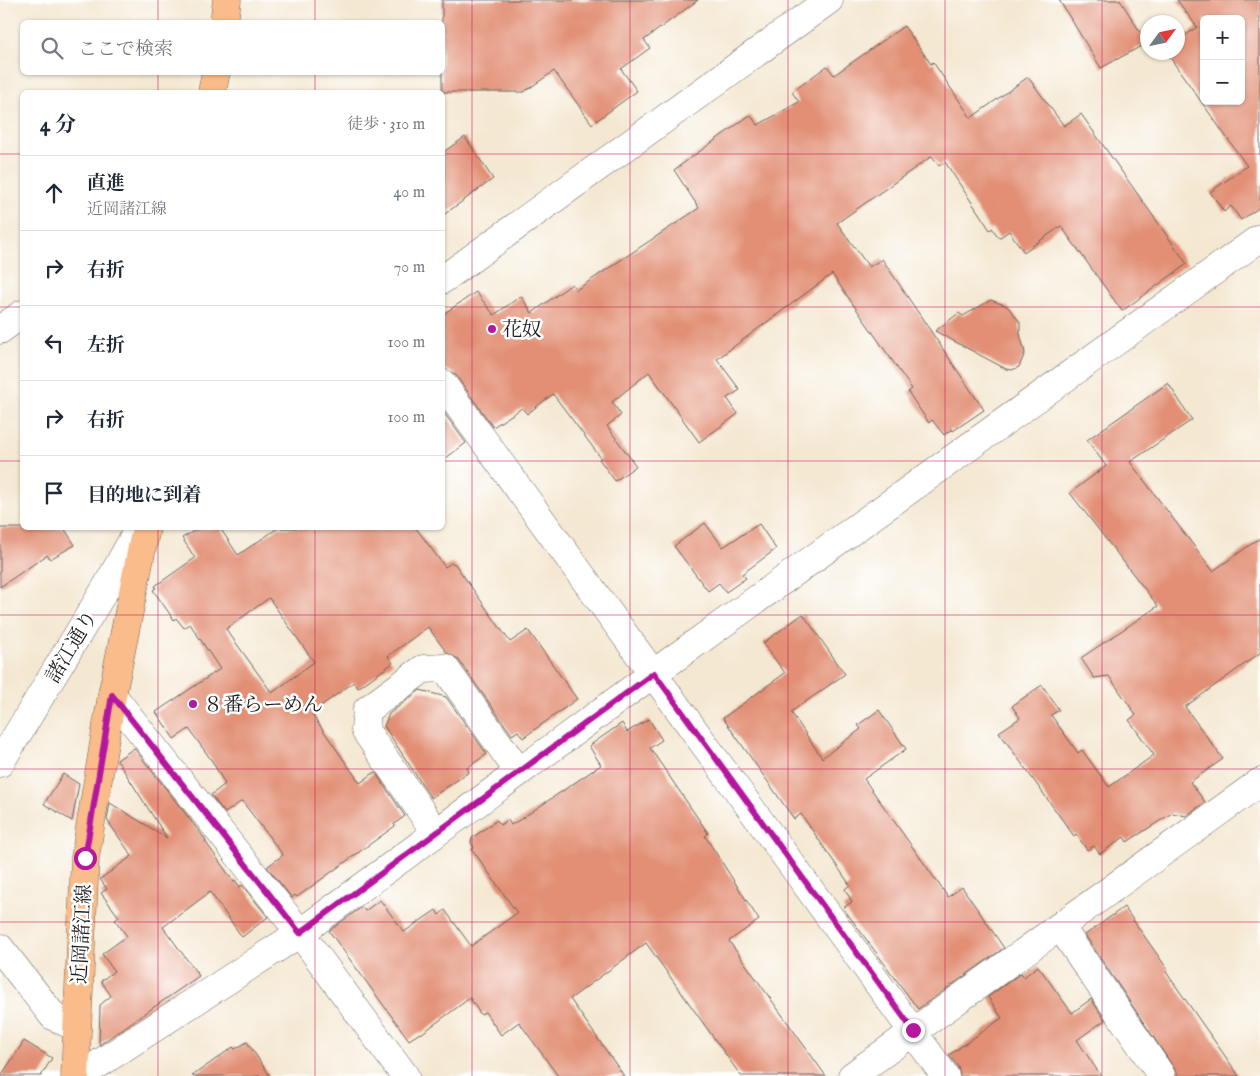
<!DOCTYPE html>
<html lang="ja">
<head>
<meta charset="utf-8">
<style>
  :root { --surface:#fff; --page:#f2f2f3; --text:#1f2937; --muted:#747a83; --line:#e0e1e3 }
  body { margin:0; font-family:"IM FELL English","Noto Serif JP",serif; background:var(--page); color:var(--text) }
  .controls { position:absolute; right:15px; top:15px; display:grid; overflow:hidden; border-radius:8px; box-shadow:0 1px 4px #0004 }
  .controls button { width:45px; height:45px; display:grid; place-items:center; padding:0; border:0; border-bottom:1px solid var(--line); background:var(--surface); color:var(--text); font:25px sans-serif }
  .compass { position:absolute; left:1140px; top:15px; width:45px; height:45px; border-radius:50%; background:var(--surface); box-shadow:0 1px 4px #0004; rotate:57deg }
  .stop { position:absolute; width:15px; height:15px; margin:-11px; border:4px solid #b5179e; border-radius:50%; background:#fff }
  .stop.end { background:#b5179e; border-color:#fff; box-shadow:0 1px 5px #0008 }
  .list { margin:0; padding:0; list-style:none }
  h2 { display:flex; justify-content:space-between; align-items:center; height:65px; margin:0; padding:0 20px; font-size:21px }
  h2 small { font-size:16px; font-weight:400; color:var(--muted) }
  .list li { display:grid; grid-template-columns:32px 1fr auto; gap:15px; align-items:center; box-sizing:border-box; height:75px; padding:0 20px; border-top:1px solid var(--line) }
  .list b { display:block; font-size:19px; white-space:nowrap }
  .list p { margin:0; font-size:16px; white-space:nowrap; color:var(--muted) }
  .list em { font-size:16px; font-style:normal; color:var(--muted) }
  .icon { flex:none; width:28px; height:28px; fill:none; stroke:currentColor; stroke-width:2; stroke-linecap:round; stroke-linejoin:round }
  .map { position:relative; flex:none; width:1260px; height:1076px; overflow:hidden }
  .search { position:absolute; background:var(--surface); box-shadow:0 1px 4px #0004; left:20px; top:20px; width:425px; height:55px; display:flex; align-items:center; gap:12px; box-sizing:border-box; padding:0 18px; border-radius:8px; color:var(--muted); font-size:19px }
  .panel { position:absolute; background:var(--surface); box-shadow:0 1px 4px #0004; left:20px; top:90px; width:425px; height:440px; border-radius:8px }
  .map>svg:first-child { display:block }
  .building { fill:#e28f74; fill-rule:evenodd }
  .lines { fill:none; stroke-linecap:round; stroke-linejoin:round }
  .minor-casing { stroke:#68635c; stroke-width:29 }
  .major-casing { stroke:#68635c; stroke-width:29 }
  .minor { stroke:#fff; stroke-width:28 }
  .major { stroke:#f9bc8a; stroke-width:28 }
  .route { stroke:#b5179e; stroke-width:6 }
  .grid { fill:none; stroke:#c2185b; stroke-width:1; stroke-opacity:0.55 }
  .poi-dot { fill:#b5179e; stroke:#fff; stroke-width:2 }
  .labels { text-anchor:middle; stroke-width:5; stroke-linejoin:round; paint-order:stroke }
  .poi-label { font-size:20px; fill:#1c1c1c; stroke:#fff; text-anchor:start }
  .street-label { font-size:20px; fill:#1c1c1c; stroke:#fff }
</style>
</head>
<body>
<div class="map">
<svg width="1260" height="1076" viewBox="0 0 1260 1076">
  <rect width="100%" height="100%" fill="#fff"/>
  <filter id="ink" filterUnits="userSpaceOnUse"><feTurbulence type="fractalNoise" baseFrequency=".02" numOctaves="2"/><feDisplacementMap in="SourceGraphic" scale="10" xChannelSelector="R" yChannelSelector="G"/><feConvolveMatrix kernelMatrix="1 2 1 2 8 2 1 2 1" color-interpolation-filters="sRGB"/></filter>
  <filter id="wash" filterUnits="userSpaceOnUse"><feTurbulence type="fractalNoise" baseFrequency=".0096" numOctaves="4" result="noise"/><feDisplacementMap in="SourceGraphic" scale="20" xChannelSelector="R" yChannelSelector="G"/><feGaussianBlur stdDeviation="1.12" result="paint"/><feColorMatrix in="noise" values="0 0 0 0 0 0 0 0 0 0 0 0 0 0 0 0 0 1.4 0 .05"/><feComposite in="paint" operator="in"/></filter>
  <g filter="url(#wash)">
    <rect width="100%" height="100%" fill="#f4e8d2"/>
    <g id="blocks">
      <path class="building" d="M442,0H698L644,40L650,48L621,69L637,91L592,124L554,71L524,92H442Z
        M1059,0H1120L1147,43L1101,68Z
        M1177,0H1260V207L1241,220L1231,206L1224,212L1210,192L1247,166L1166,52H1178V41L1197,27ZM1204,19H1241V101H1204Z
        M904,26L931,64L933,62L971,118L1028,77L1064,126L1081,114L1187,264L1122,311L1061,226L1024,252L1009,231L999,238L992,228L990,230L945,162L939,166L932,156L837,223L869,267L882,259L984,410L953,431L952,429L944,435L932,420L929,423L908,392L912,389L832,274L717,359L740,390L727,398L738,414L699,442L649,372L612,402L621,415L607,426L636,466L615,481L599,459L601,458L553,394L527,414L522,408L493,427L455,374L442,368V315L476,292L494,315L521,296L532,313L572,284L576,290L699,208L674,170L750,115L758,125L799,102L792,92L827,66L834,75Z
        M465,137L493,179L442,216V153Z
        M991,300L1007,306L1020,322V334L1025,353L1019,367L1012,370L1006,369L935,331L959,313L963,316Z
        M1168,383L1192,420L1130,462L1213,571L1260,538V653L1185,707L1223,759L1190,782L1205,802L1186,816L1172,813L1127,842L1124,837L1100,854L1094,846L1087,850L1076,834L1074,836L999,732L1020,718L1012,706L1042,685L1059,710L1051,715L1078,753L1082,750L1109,787L1154,755L1129,720L1136,715L1109,676L1094,678L1081,658L1158,606L1070,493L1106,466L1087,440Z
        M442,410L466,443L442,461Z
        M705,523L723,547L759,524L776,549L742,574L746,578L726,592L719,583L708,591L674,546Z
        M0,528H64L75,545L50,559L47,555L0,587Z
        M199,528H220L238,555L278,528H416L445,567L451,563L455,564L510,642L528,630L577,699L523,738L518,731L512,735L458,659L447,653L428,627L388,656L393,663L358,688L354,682L311,713L360,783L375,772L405,816L394,824L395,826L297,897L295,895L292,898L267,867L283,855L242,801L225,813L211,795L225,784L212,761L189,729L174,739L156,712L220,669L190,624L184,628L176,618L174,620L153,590L156,588L155,586L195,558L182,538ZM269,598L314,662L272,693L226,629Z
        M803,614L845,674L791,712L822,758L861,729L858,725L879,710L906,749L864,779L948,897L962,887L1004,948L918,1009L843,908L852,902L845,889L850,885L801,814L794,819L723,718L785,673L763,643Z
        M420,690L446,697L487,754L467,768L469,772L431,798L384,726L389,714Z
        M649,719L662,740L650,748L708,833L705,836L759,920L729,941L826,1076H741L646,943L570,999L624,1076H558L519,1022L501,1035L485,1012L481,1015L470,998L421,1034L420,1033L409,1040L329,931L362,907L365,911L380,900L404,932L436,910L439,915L445,910L471,946L517,913L472,849L474,848L471,842L472,838L497,820L500,825L508,820L511,825L521,819L601,765L589,746L622,723L627,732Z
        M134,748L206,840L205,841L233,881L235,880L240,887L242,885L268,917L242,937L210,892L163,927L199,976L99,1045L100,1005L111,996L101,981L114,971L102,954L127,936L115,920L119,917L101,893L107,889L100,879L132,856L107,820L110,803L167,838L117,760Z
        M63,774L79,784L72,821L44,804Z
        M1124,907L1168,970L1166,972L1239,1076H1179L1176,1071L1085,935Z
        M1038,966L1072,1013L1091,999L1105,1020L1077,1040L1101,1076H960L958,1067L949,1055L1002,1018L988,997L1021,973L1024,977Z
        M24,1041L52,1058L41,1076H1Z
        M247,1042L270,1076H192L233,1047L235,1049Z"/>
    </g>
  </g>
  <g filter="url(#ink)">
    <use href="#blocks" fill-opacity="0" stroke="#68635c" stroke-width="1"/>
    <g class="lines">
      <defs>
        <path id="minor" d="M442,280L829,0
          M0,330L22,314
          M442,383L945,1076
          M112,695L300,933L405,1076
          M0,763L107,586L139,528
          M436,833L365,730L367,710L423,669L445,668L519,772
          M1060,926L1161,1075
          M0,948L53,1016L77,1028
          M80,1076L300,933L654,673L1260,238
          M852,1076L1260,782"/>
        <path id="major" d="M224,22L227,0
          M212,92L216,72
          M75,1076L85,858L112,695L146,528"/>
      </defs>
      <use href="#minor" class="minor-casing"/>
      <use href="#major" class="major-casing"/>
      <use href="#minor" class="minor"/>
      <use href="#major" class="major"/>
    </g>
  </g>
  <g class="lines" filter="url(#ink)">
    <path class="route" d="M85,858L112,695L300,933L654,673L913,1030"/>
  </g>
  <path class="grid" d="M158,0V22M315,0V22M472,0V1076M630,0V1076M788,0V1076M945,0V1076M1102,0V1076M158,72V92M315,72V92M0,154H22M442,154H1260M0,307H22M442,307H1260M0,461H22M442,461H1260M158,528V1076M315,528V1076M0,615H1260M0,769H1260M0,922H1260"/>
  <g class="poi-dot">
    <circle cx="492" cy="329" r="5"/>
    <circle cx="193" cy="704" r="5"/>
  </g>
  <g class="labels">
    <g class="poi-label">
      <text x="502" y="336">花奴</text>
      <text x="203" y="711">８番らーめん</text>
    </g>
    <g class="street-label">
      <text transform="translate(71 646) rotate(-59)" y="7">諸江通り</text>
      <text transform="translate(81 934) rotate(-87)" y="7">近岡諸江線</text>
    </g>
  </g>
</svg>
<div class="controls">
<button>+</button>
<button>−</button>
</div>
<svg class="compass" viewBox="-18 -18 36 36"><path d="M0-13l5 13h-10z" fill="#e53935"/><path d="M0 13l5-13h-10z" fill="#747a83"/></svg>
<div class="stop" style="left:85px;top:858px"></div>
<div class="stop end" style="left:913px;top:1030px"></div>
<div class="search"><svg class="icon" aria-label="search" viewBox="0 0 24 24"><circle cx="10" cy="10" r="6"/><path d="M15 15l6 6"/></svg>ここで検索</div>
<section class="panel">
<h2>4 分<small>徒歩 · 310 m</small></h2>
<ul class="list">
<li><svg class="icon" aria-label="ahead" viewBox="0 0 24 24"><path d="M12 20V5M6 11l6-6 6 6"/></svg><div><b>直進</b><p>近岡諸江線</p></div><em>40 m</em></li>
<li><svg class="icon" aria-label="right" viewBox="0 0 24 24"><path d="M7 20v-9h11M14 6l5 5-5 5"/></svg><div><b>右折</b></div><em>70 m</em></li>
<li><svg class="icon" aria-label="left" viewBox="0 0 24 24"><path d="M17 20v-9H6M10 6l-5 5 5 5"/></svg><div><b>左折</b></div><em>100 m</em></li>
<li><svg class="icon" aria-label="right" viewBox="0 0 24 24"><path d="M7 20v-9h11M14 6l5 5-5 5"/></svg><div><b>右折</b></div><em>100 m</em></li>
<li><svg class="icon" aria-label="arrive" viewBox="0 0 24 24"><path d="M6 21V4h12l-3 4 3 4H6"/></svg><div><b>目的地に到着</b></div></li>
</ul>
</section>
</div>
</body>
</html>
